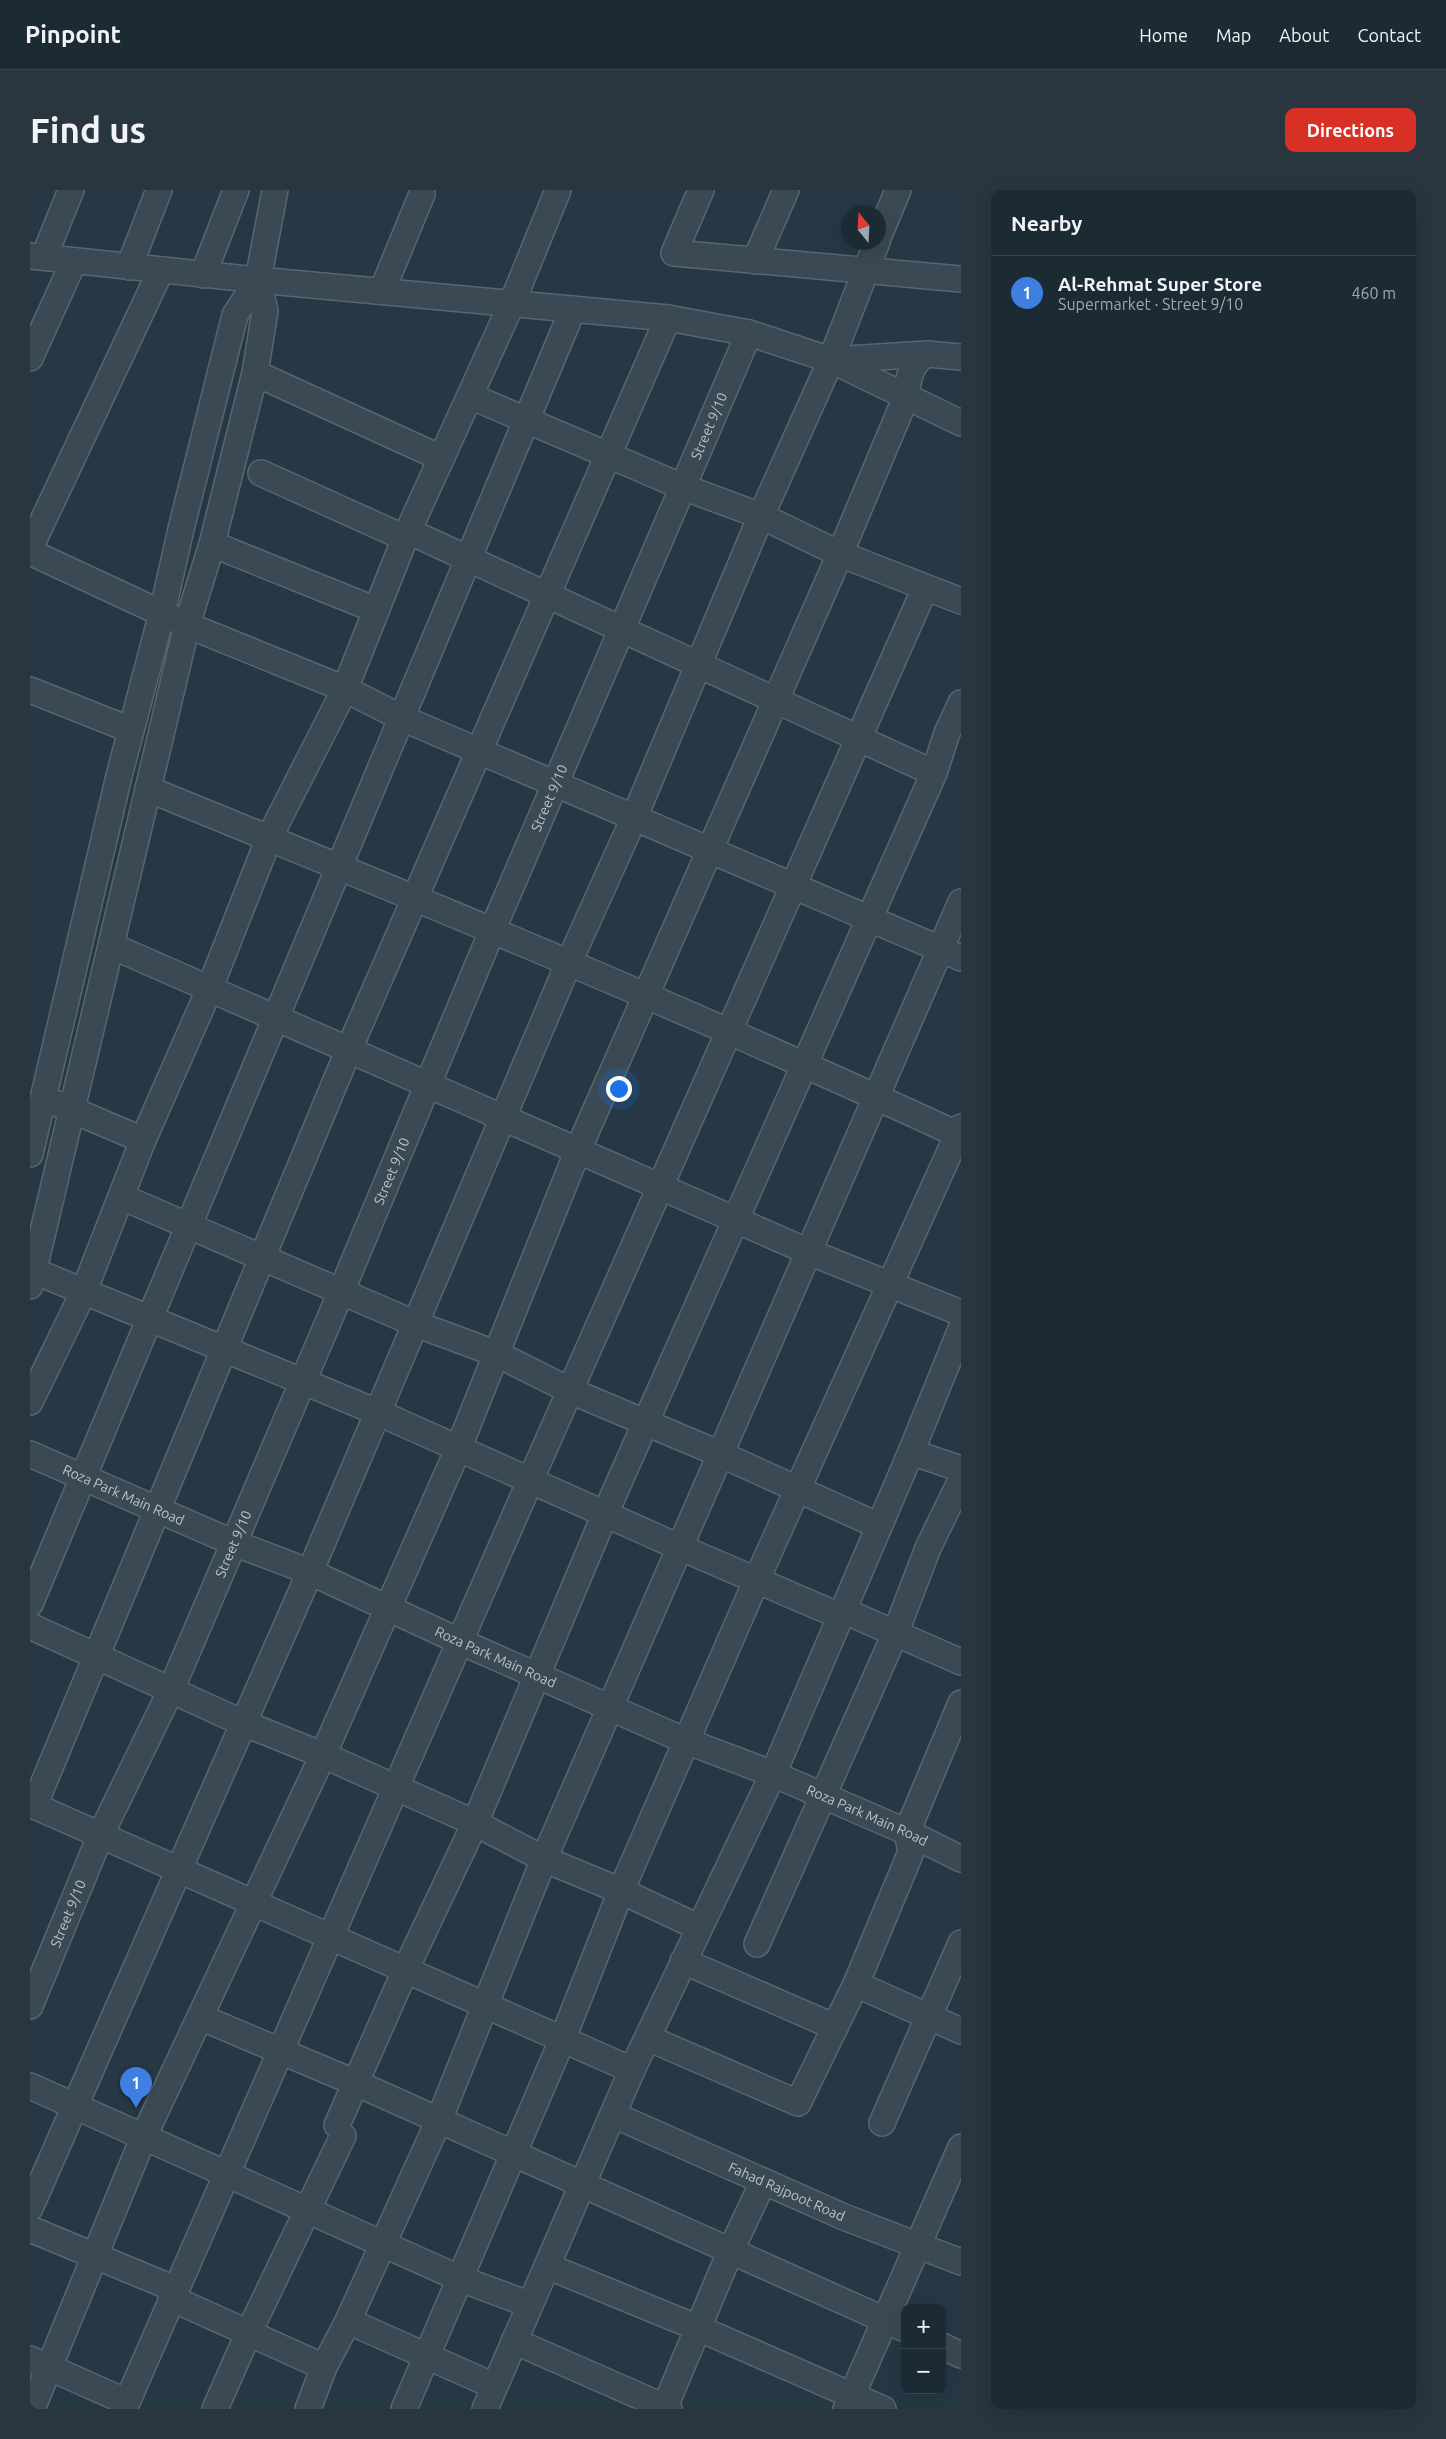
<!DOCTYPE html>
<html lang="en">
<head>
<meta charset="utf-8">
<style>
  :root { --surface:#1c2a33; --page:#29363f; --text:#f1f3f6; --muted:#a0a7ac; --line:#3a464e; --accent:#d93025 }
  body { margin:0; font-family:Ubuntu,sans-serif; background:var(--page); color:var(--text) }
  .controls { position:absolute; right:15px; bottom:15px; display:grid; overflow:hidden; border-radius:10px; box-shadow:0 5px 20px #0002 }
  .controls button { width:45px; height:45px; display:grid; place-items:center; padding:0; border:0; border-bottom:1px solid var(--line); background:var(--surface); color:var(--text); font:25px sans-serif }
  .compass { position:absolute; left:811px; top:15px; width:45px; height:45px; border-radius:50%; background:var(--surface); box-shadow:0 5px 20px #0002; rotate:342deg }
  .you { position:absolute; left:588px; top:898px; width:18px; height:18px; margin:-12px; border:4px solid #fff; border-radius:50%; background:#1a73e8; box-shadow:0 0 0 8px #1a73e833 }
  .badge { display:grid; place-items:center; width:32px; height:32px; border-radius:50%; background:var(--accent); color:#fff; font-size:16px; font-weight:700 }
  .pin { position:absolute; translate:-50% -41px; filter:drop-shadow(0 1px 2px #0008) }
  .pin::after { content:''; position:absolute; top:26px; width:18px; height:15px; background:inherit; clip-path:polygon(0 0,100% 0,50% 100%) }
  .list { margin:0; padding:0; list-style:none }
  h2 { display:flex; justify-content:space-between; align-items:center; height:65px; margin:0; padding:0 20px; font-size:21px }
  h2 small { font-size:16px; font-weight:400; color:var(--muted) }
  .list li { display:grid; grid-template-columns:32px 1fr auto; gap:15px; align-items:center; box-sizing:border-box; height:75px; padding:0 20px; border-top:1px solid var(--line) }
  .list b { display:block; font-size:19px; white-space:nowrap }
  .list p { margin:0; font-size:16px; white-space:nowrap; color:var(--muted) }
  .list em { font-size:16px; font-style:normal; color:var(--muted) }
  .map { position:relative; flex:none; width:931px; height:2219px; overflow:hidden; border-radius:10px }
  header { display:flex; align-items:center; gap:30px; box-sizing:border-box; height:70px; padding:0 25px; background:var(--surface); border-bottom:1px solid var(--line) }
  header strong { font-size:24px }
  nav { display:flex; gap:28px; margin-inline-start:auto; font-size:18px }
  .intro { display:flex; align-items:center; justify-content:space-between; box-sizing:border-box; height:120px; padding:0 30px }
  h1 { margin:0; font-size:35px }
  .button { padding:12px 22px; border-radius:10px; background:var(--accent); color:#fff; font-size:18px; font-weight:700 }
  main { display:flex; gap:30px; padding:0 30px }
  aside { flex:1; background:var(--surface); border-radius:10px; box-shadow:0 5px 20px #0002 }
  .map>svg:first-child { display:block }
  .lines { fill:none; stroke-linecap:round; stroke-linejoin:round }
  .minor-casing { stroke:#586671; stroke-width:28 }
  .minor { stroke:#3a4953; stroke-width:25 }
  .labels { text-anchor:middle; stroke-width:5; stroke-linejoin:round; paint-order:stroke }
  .street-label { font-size:14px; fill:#b7c3cd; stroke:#1e2e39 }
</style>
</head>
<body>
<header>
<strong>Pinpoint</strong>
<nav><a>Home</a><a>Map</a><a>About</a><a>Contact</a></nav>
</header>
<div class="intro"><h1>Find us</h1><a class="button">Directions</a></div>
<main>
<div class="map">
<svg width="931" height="2219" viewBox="0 0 931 2219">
  <rect width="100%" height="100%" fill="#253844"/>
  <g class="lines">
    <defs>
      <g id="minor">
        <path d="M671,0L644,63L931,89"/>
        <path d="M848,48L868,0"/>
        <path d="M0,66L228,90L638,128L719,143L801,170L897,164L931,167"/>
        <path d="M14,67L41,0"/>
        <path d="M725,71L756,0"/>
        <path d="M99,77L129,0"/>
        <path d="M173,85L206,0"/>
        <path d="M352,101L392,4"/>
        <path d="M0,168L44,71"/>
        <path d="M803,171L931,233"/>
        <path d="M225,183L411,268"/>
        <path d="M440,206L653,297L731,326L810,364L931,411"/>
        <path d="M231,283L375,348"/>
        <path d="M378,341L904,583"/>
        <path d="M182,354L346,420"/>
        <path d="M0,358L131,80"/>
        <path d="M0,362L157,435L315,499L372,528L931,768"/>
        <path d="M0,500L101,540"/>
        <path d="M118,599C391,710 664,822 931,946"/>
        <path d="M82,756L779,1062L931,1123"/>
        <path d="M28,914L113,950"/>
        <path d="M0,964L89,586L132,423L151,339L205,125L228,90L245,0"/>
        <path d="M92,1007L386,1134L467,1164L541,1201L690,1264L849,1336"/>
        <path d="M4,1081L347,1222L649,1357L810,1426"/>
        <path d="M0,1096L157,435L182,354L225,183L235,121L228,90"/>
        <path d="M0,1212L54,1101L113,950L179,800L239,648L315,499L375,348L482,113L528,0"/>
        <path d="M881,1262L931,1279"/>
        <path id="s1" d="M0,1264L204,1353L280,1382L431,1452L656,1551L743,1584L877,1642L931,1669"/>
        <path d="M0,1414L543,119"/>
        <path d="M812,1420L931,1472"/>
        <path d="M0,1436L213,1533L293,1565L445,1633L514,1669L591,1701L668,1737"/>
        <path d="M0,1614L602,1880"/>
        <path d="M4,1616L319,859L638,128"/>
        <path d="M727,1754L865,1444L898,1358L931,1290"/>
        <path d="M653,1771L805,1837"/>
        <path d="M826,1794L931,1841"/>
        <path id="s2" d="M0,1816L71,1644L141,1500L311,1102L462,741L719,143"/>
        <path d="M170,1827L326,1893L875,2139"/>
        <path d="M618,1848L768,1913L826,1794L881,1662L877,1642L931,1513"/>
        <path d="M0,1896L431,2089L498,2114"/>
        <path id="s3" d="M584,1925L814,2027L931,2072"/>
        <path d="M852,1933L931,1753"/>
        <path d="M307,1935L375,1781L445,1633L575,1324L904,583L917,543L931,513"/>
        <path d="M0,2018L280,1382L539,772L604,628L731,326L801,170L847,52"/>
        <path d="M0,2039L145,2099"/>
        <path d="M517,2076L668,2138L853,2219"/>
        <path d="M141,2108L294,2177"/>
        <path d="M318,2131L464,2196"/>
        <path d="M484,2151L639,2219"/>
        <path d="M912,2156L931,2165"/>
        <path d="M0,2169L97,2212"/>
        <path d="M2,2219L114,1946L293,1565L429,1257L548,960L810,364L876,207C878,190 880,173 897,164"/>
        <path d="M94,2219L500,1291L895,398"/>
        <path d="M185,2219L219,2142L313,1946"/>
        <path d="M278,2219L294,2177L318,2131L409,1930L514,1669L931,712"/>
        <path d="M374,2219L533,1848L591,1701L727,1389L931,937"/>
        <path d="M455,2219L602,1880L743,1584L881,1262L931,1139"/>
        <path d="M634,2219L700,2062L733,1992"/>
        <path d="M816,2219L931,1957"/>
      </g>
    </defs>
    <use href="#minor" class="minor-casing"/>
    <use href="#minor" class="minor"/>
  </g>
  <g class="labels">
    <g class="street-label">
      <text dy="5" stroke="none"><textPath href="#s2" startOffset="1720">Street 9/10</textPath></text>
      <text dy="5" stroke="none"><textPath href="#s2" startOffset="1315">Street 9/10</textPath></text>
      <text dy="5" stroke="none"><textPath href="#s2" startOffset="910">Street 9/10</textPath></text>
      <text dy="5" stroke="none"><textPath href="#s1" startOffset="102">Roza Park Main Road</textPath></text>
      <text dy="5" stroke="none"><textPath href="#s2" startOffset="505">Street 9/10</textPath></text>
      <text dy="5" stroke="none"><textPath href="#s1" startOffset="508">Roza Park Main Road</textPath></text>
      <text dy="5" stroke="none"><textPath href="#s1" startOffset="912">Roza Park Main Road</textPath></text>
      <text dy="5" stroke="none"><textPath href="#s2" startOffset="100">Street 9/10</textPath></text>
      <text dy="5" stroke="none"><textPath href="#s3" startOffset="189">Fahad Rajpoot Road</textPath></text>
    </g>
  </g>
</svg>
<div class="controls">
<button>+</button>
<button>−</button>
</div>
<svg class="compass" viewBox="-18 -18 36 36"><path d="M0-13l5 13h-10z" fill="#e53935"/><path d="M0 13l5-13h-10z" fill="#a0a7ac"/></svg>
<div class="you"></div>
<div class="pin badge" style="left:106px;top:1918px;background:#3f7fe0">1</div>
</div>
<aside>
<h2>Nearby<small></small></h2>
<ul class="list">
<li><span class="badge" style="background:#3f7fe0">1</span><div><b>Al-Rehmat Super Store</b><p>Supermarket · Street 9/10</p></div><em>460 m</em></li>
</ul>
</aside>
</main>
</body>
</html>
